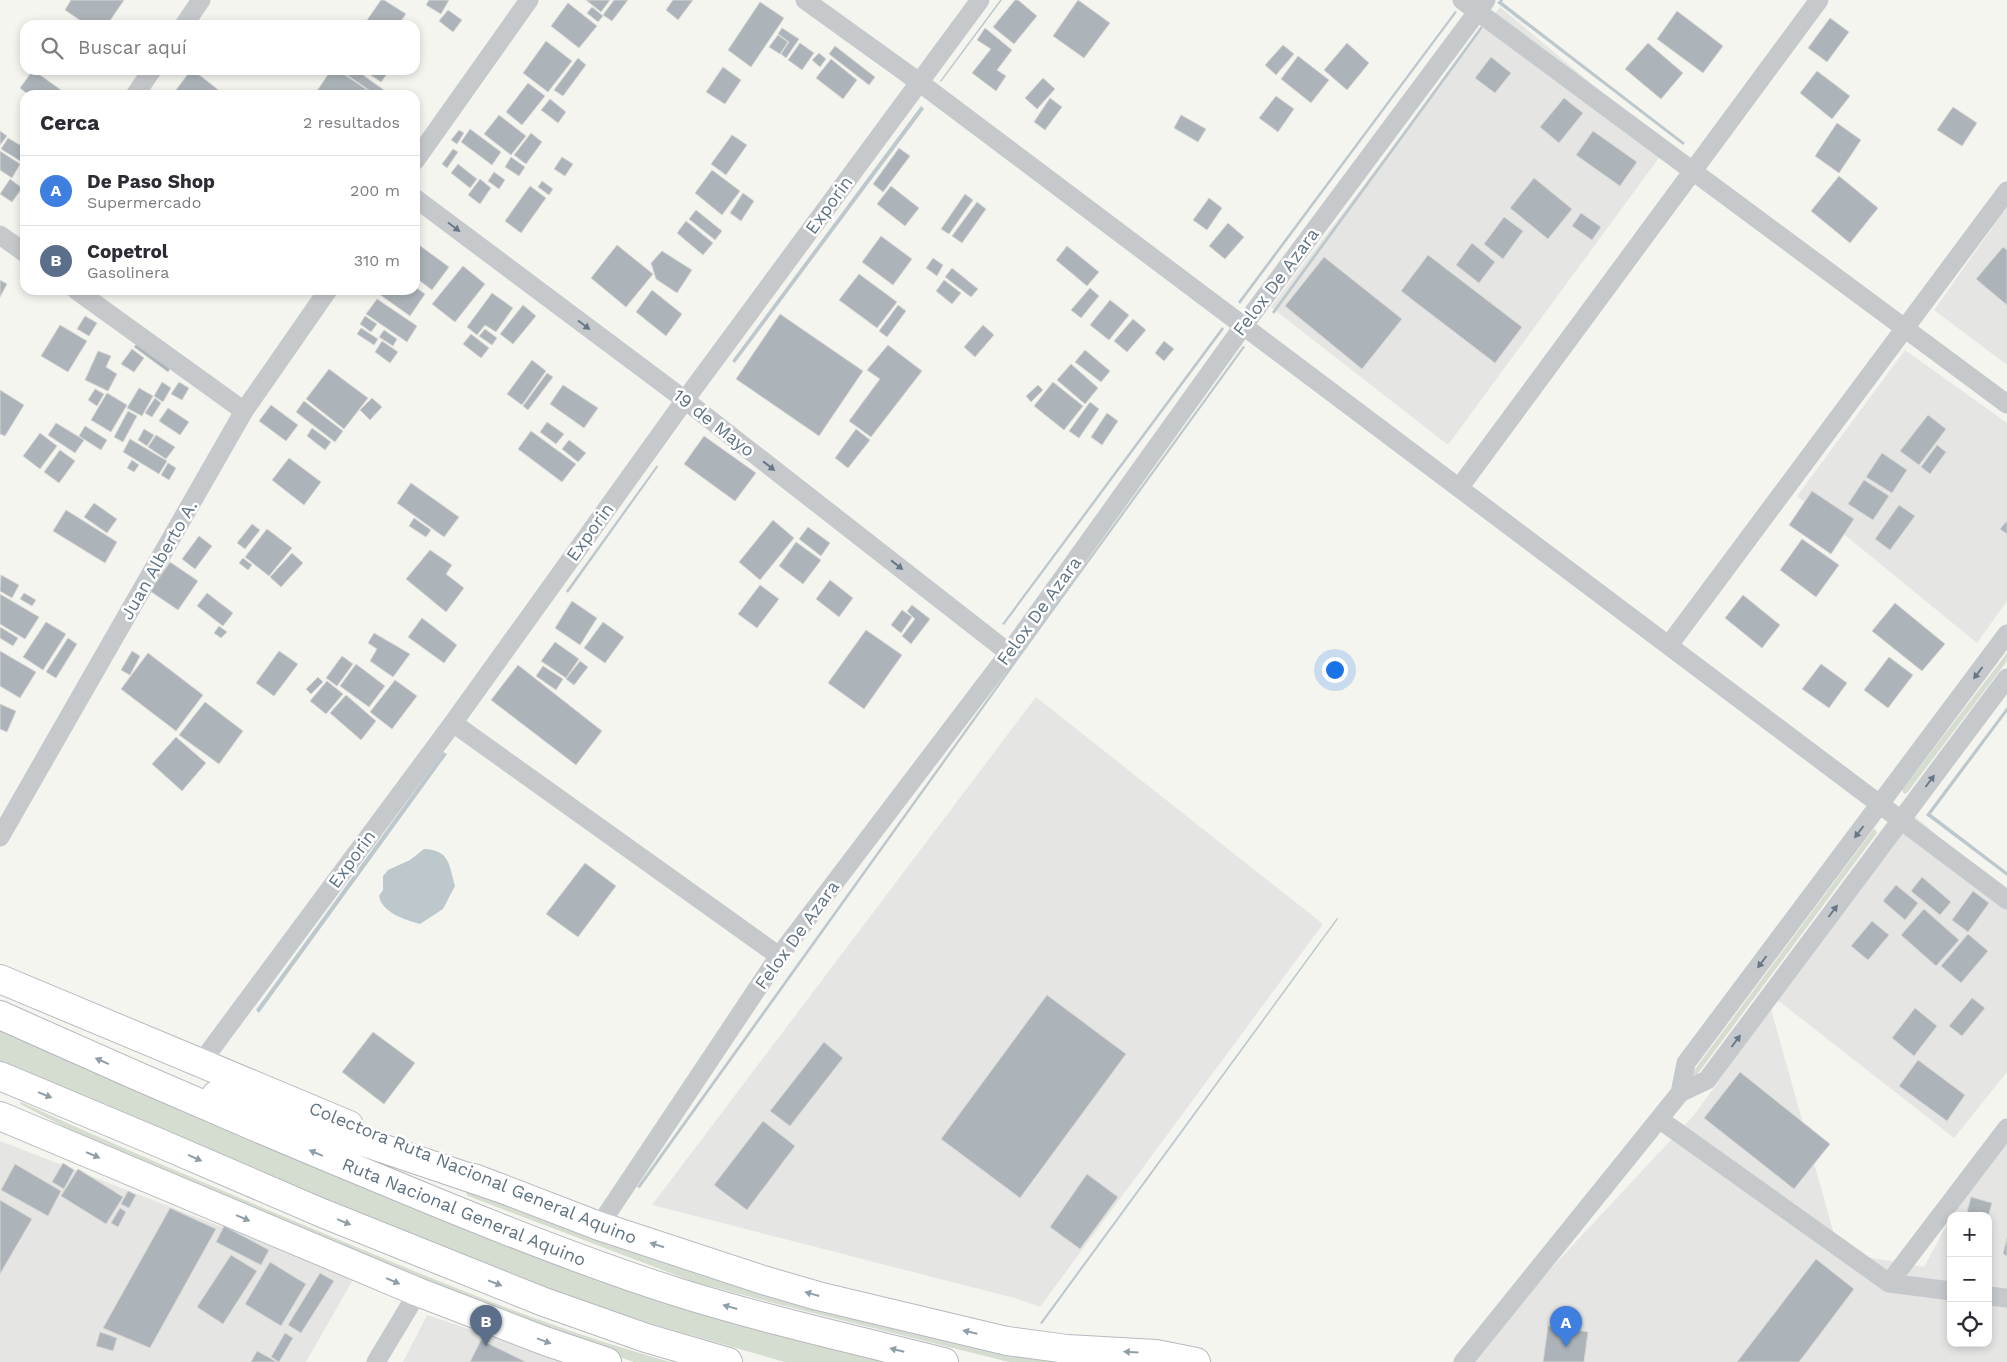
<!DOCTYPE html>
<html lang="es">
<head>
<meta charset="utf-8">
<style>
  :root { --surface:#fff; --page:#f2f2f3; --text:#2b2b33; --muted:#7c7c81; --line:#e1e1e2; --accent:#111827 }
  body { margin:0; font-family:"Work Sans",sans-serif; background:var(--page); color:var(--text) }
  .controls { position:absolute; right:15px; bottom:15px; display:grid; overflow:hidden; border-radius:10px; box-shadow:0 2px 8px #0003 }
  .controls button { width:45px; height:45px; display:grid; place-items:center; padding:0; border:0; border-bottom:1px solid var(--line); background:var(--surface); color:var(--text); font:25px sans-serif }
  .you { position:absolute; left:1334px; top:669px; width:18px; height:18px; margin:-12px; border:4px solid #fff; border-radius:50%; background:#1a73e8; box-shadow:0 0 0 8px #1a73e833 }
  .badge { display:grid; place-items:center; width:32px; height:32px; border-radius:50%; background:var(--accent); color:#fff; font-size:16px; font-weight:700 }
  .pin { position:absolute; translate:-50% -41px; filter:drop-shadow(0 1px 2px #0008) }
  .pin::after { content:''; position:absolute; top:26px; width:18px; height:15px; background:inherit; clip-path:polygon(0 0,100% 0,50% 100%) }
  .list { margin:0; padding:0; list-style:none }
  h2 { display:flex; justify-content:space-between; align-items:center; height:65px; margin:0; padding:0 20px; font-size:21px }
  h2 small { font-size:16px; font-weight:400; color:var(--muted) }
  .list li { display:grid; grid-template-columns:32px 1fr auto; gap:15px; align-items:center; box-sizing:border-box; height:70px; padding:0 20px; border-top:1px solid var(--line) }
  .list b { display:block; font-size:19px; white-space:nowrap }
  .list p { margin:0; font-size:16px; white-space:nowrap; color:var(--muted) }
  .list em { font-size:16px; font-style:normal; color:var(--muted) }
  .icon { flex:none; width:28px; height:28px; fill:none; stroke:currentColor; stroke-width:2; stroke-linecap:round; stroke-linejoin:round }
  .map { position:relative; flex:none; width:2007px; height:1362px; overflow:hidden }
  .search { position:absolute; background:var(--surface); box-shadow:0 2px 8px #0003; left:20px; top:20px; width:400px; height:55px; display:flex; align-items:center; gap:12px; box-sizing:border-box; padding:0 18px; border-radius:15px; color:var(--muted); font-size:19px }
  .panel { position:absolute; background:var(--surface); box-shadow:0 2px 8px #0003; left:20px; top:90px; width:400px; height:205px; border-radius:15px }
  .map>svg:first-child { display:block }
  .built { fill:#e5e6e3 }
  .green { fill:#d5dcd0 }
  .water { fill:#bcc8cc }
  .building { fill:#acb4b9; stroke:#d5d5d3 }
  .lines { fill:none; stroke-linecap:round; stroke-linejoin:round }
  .primary-casing { stroke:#b6babe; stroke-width:30 }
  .motorway-casing { stroke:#b5b9bc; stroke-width:30 }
  .minor { stroke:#c6c9cc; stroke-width:19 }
  .primary { stroke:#fff; stroke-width:28 }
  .motorway { stroke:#fff; stroke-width:28 }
  .oneway { fill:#667887 }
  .oneway2 { fill:#909ea8 }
  .labels { text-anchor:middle; stroke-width:5; stroke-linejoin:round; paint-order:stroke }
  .street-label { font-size:18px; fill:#617483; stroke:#fff }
</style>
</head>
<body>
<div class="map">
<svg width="2007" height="1362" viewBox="0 0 2007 1362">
  <rect width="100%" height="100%" fill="#f5f5f0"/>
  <path class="built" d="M1500,7L1667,147L1448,445L1271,307Z
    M2007,207V365L1934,310Z
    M1905,350L2007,423V601L1977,643L1797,496Z
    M1036,697L1323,924L1040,1307L1018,1299L652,1205Z
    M1909,811L2007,896V1072L1954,1138L1771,995Z
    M1771,1009L1839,1252L1924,1267L1951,1217V1343H1988V1216H1952L2003,1119L2007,1120V1362H1464L1694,1115Z
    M0,1141L354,1278L306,1362H0Z
    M427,1315L568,1362H403Z"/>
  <path class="green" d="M2007,653V661L1907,793L1904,794L1902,790Z
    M1875,829L1877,833L1696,1076L1694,1077L1692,1073L1873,830Z
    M0,1028L183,1110L900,1362H785L659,1326L561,1295L172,1136L0,1062Z
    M21,1102C123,1149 226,1192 330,1236C442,1283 554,1330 671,1362H634L546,1331L115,1153L20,1104Z
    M470,1191L696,1273L775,1295L1122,1362H1009L773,1303L694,1282L468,1196L466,1193Z"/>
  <path class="water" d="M1000,0H1002L941,82L940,81Z
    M1500,0H1503L1502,2L1685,143L1683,145L1500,5L1497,3Z
    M1455,11L1457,12L1240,304L1238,302Z
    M1481,26L1483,28L1274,314L1272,312Z
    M921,106L924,109L735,363L732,361Z
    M1222,327L1224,329L1004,625L1002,624Z
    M1243,346L1245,347L1015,664L640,1188L637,1187L1013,663Z
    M657,465L658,467L568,593L566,591Z
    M2007,707V712L1931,814L2007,872V876L1926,815Z
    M443,752L447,754L259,1013L256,1010Z
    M424,849C450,850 449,865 455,886L443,909L420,924C406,920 382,913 379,896L383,890V876L388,870L410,860Z
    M1337,918L1338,919L1042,1324L1040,1323Z"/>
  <path class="building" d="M71,0H124L107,25H87L65,10Z
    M381,0H384L406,14L398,25H368L365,23Z
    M429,0H449L441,14L426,5Z
    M586,0H610L601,12Z
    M614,0H628L612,21L603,15Z
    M673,0H693L678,20L666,10Z
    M1015,0H1018L1037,16L1014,44L993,27Z
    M1078,0L1110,23L1084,58L1053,36Z
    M760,2L784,18L751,67L728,50Z
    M568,3L597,26L579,48L551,26Z
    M592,7L603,16L598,22L587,13Z
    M448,10L462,20L453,32L439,21Z
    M1677,11L1723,46L1703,73L1657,39Z
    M1830,18L1849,32L1827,62L1808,48Z
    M782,28L799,39L786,58L781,54L789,42L778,34Z
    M985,28L1012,50L997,70L1006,76L996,91L972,73L991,49L977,40Z
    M778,35L788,42L780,54L769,47Z
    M546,41L572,61L548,92L523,73Z
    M800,43L814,53L802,70L788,60Z
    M1347,43L1369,63L1347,90L1324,70Z
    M1648,43L1683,73L1661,99L1625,69Z
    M1283,45L1294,54L1276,75L1265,65Z
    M835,46L875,77L869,85L829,54Z
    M819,53L826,59L820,67L812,60Z
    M1298,56L1329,80L1311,103L1281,79Z
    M1491,57L1511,73L1495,93L1475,78Z
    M578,58L586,65L563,96L554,90Z
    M831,59L857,80L843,99L816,78Z
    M723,67L741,80L725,104L706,92Z
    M33,70L61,90L57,95H29L20,88Z
    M191,70H193L221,92L218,95L173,94Z
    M331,70H338L370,92L368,95H323L317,91Z
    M340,70H356L388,93L387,95H372L373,93Z
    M363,70H390L381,82Z
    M1817,71L1850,96L1832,119L1800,93Z
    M1043,78L1055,89L1037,109L1025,98Z
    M528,83L545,96L522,125L506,112Z
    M1276,96L1294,109L1278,132L1259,118Z
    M1050,98L1062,107L1045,130L1034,122Z
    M1564,98L1583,113L1559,143L1540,127Z
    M550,99L566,112L558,123L541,110Z
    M1953,107L1977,123L1962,146L1937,130Z
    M499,115L526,136L511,155L484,134Z
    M1181,115L1206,129L1198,142L1174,128Z
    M1837,123L1861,140L1839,173L1815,156Z
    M470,129L501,152L492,165L461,142Z
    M459,130L464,133L457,144L451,140Z
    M0,131L7,136L0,145Z
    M1593,131L1637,162L1620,186L1576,155Z
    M531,133L542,142L526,164L514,155Z
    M732,135L747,145L726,175L711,164Z
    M8,138L25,148V164L1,149Z
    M899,148L910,156L883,192L873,184Z
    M453,149L458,152L447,168L442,164Z
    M0,151L20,164L12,178L0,170Z
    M511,157L525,167L519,176L505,167Z
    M562,157L573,164L565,176L554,169Z
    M458,164L477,179L470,188L451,173Z
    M712,170L740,191L722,215L695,193Z
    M494,172L505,180L499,189L488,181Z
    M1839,176L1878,208L1850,243L1811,211Z
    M1534,178L1572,209L1548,239L1510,208Z
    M10,179L22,188L12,202L0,194Z
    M480,179L491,188L480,204L468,195Z
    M542,181L553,189L549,195L538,187Z
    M530,186L546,198L521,233L505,221Z
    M891,186L919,208L905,226L877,204Z
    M743,193L754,201L741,221L730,213Z
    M965,194L973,200L949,234L941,229Z
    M1209,198L1222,208L1207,230L1193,220Z
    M977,202L986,209L962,243L952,236Z
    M696,210L722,231L715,240L689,219Z
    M1581,213L1601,227L1592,240L1572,226Z
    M1504,217L1523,231L1503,259L1484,244Z
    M686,221L713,243L703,255L677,233Z
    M1228,223L1244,237L1225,259L1209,246Z
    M881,236L912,259L893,285L862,262Z
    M415,242L449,267L432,290L415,277Z
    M1472,243L1495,262L1479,283L1456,265Z
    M617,245L653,274L626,307L591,278Z
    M1067,246L1099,272L1087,286L1056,260Z
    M2003,247L2007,250V305L1976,279Z
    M662,251L692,270L677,293L656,279L651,263Z
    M1428,255L1522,327L1495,363L1401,291Z
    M1324,257L1402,319L1362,369L1285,306Z
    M933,258L943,265L937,276L926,268Z
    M463,266L485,284L455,322L432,304Z
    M952,268L978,289L971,297L945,277Z
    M859,274L897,302L877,328L839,300Z
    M0,280L7,284L0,297Z
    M944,280L961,293L952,304L936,291Z
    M415,287L425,294L410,316L379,294L382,290H415Z
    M1090,288L1099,296L1081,318L1071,310Z
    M652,290L682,314L666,336L636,312Z
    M492,293L513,308L496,332L485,325L477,335L467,327Z
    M377,299L417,326L407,342L366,314Z
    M1110,300L1129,315L1109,340L1090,325Z
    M523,305L536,316L513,344L500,334Z
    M898,305L906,311L887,337L879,331Z
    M780,314L863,371L819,436L736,379Z
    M85,316L97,323L89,336L77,329Z
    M365,316L377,324L371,332L360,324Z
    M1133,319L1146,330L1127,352L1114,341Z
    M60,325L87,341L68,372L41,356Z
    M983,325L994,335L975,357L964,347Z
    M361,328L378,339L374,345L357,334Z
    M485,329L497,338L492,345L479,336Z
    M384,330L397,339L393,346L379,337Z
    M471,334L489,348L481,358L463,344Z
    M140,338L174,363L168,372L134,347Z
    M382,341L398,352L390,363L375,352Z
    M1164,341L1174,349L1164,361L1155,353Z
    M888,345L922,371L871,437L849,421L880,379L867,370Z
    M132,349L144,358L134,372L121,364Z
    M1085,350L1110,371L1101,382L1075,362Z
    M98,351L111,356L106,367L117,374L108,391L85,380Z
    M532,360L546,371L522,405L507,394Z
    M1071,364L1098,388L1085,404L1057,380Z
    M329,369L368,398L344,429L306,399Z
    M547,373L553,377L528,410L523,406Z
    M162,382L171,388L163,402L154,396Z
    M179,382L189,388L182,400L171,394Z
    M1053,382L1083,406L1064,430L1034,406Z
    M563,385L598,408L584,428L550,404Z
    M1038,385L1043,390L1031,402L1026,396Z
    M139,388L153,396L142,416L127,408Z
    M95,389L104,394L97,406L88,400Z
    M0,390L24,405L5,436L0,434Z
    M107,393L127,405L111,432L91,420Z
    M155,398L161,403L152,417L145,413Z
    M372,398L382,407L370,420L360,410Z
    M304,401L343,431L335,442L296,412Z
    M1090,402L1099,409L1079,438L1069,431Z
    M271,405L298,425L286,441L259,421Z
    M168,408L189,422L180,435L159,421Z
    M128,411L137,416L123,442L114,437Z
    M1107,413L1118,421L1102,445L1091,437Z
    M1928,415L1946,429L1919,465L1900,451Z
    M547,422L564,434L556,444L540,432Z
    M56,423L84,440L75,453L48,435Z
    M85,426L107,440L101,450L79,436Z
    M312,428L331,442L325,450L307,436Z
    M144,429L154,435L147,446L138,440Z
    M856,429L870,440L848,468L835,458Z
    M531,431L576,464L562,482L518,449Z
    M40,433L57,446L40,469L23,456Z
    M156,435L175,447L166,459L148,447Z
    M704,436L756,473L735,501L684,464Z
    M130,439L167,461L159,474L123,452Z
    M569,440L586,453L578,462L562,449Z
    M1937,445L1946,452L1930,474L1921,467Z
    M60,450L75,461L59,483L44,472Z
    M1882,453L1907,470L1892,493L1866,477Z
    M289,458L321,482L304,505L272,480Z
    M132,460L139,465L134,472L127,468Z
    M168,463L176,468L169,480L161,475Z
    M1864,480L1889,496L1873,520L1848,504Z
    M411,483L459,517L444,537L397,503Z
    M1812,491L1854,519L1831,554L1789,525Z
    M94,503L117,519L107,533L84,517Z
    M1899,505L1915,516L1890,550L1875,539Z
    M66,510L117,542L105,563L53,531Z
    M414,518L431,530L426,537L409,526Z
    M773,520L794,538L760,580L739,562Z
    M2007,521V534L2000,529Z
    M252,524L260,530L245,549L237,543Z
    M808,527L830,543L821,556L799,539Z
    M267,529L292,548L269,576L245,557Z
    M199,536L212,546L195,569L182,559Z
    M1802,539L1839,565L1816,597L1780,570Z
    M796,542L821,560L803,584L779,566Z
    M430,550L452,565L446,574L464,588L446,612L406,579Z
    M292,553L303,563L281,587L270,577Z
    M243,558L252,565L248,570L239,563Z
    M170,562L198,581L178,610L150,591Z
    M1,575L19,585L12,598L0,591Z
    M830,580L853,598L839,617L816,599Z
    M760,585L779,599L757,628L738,614Z
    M24,593L36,600L32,606L20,599Z
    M207,593L233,613L223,626L197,606Z
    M0,594L39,617L25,639L0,624Z
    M1743,595L1780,625L1762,648L1725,618Z
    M572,601L597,618L580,645L555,628Z
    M1895,603L1945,644L1922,671L1872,631Z
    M912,605L930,619L911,644L902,636L915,619L907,611Z
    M902,610L912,617L901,633L891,625Z
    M422,618L457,645L444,663L408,637Z
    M46,622L66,634L43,670L23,657Z
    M603,622L624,637L605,663L584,648Z
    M219,626L227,632L221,638L214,633Z
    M0,627L18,638L13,646L0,638Z
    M866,630L902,655L864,709L828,683Z
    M374,633L410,654L393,677L370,661L377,649L368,643Z
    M68,638L77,644L56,678L46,672Z
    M555,642L579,659L566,678L541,661Z
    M0,651L36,672L20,698L0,686Z
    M132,651L140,656L130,675L121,670Z
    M279,651L298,664L274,696L256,683Z
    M148,653L203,695L176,731L121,689Z
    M342,656L353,664L337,686L326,678Z
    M1889,657L1913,675L1888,708L1864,690Z
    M580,661L588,667L574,685L566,679Z
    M356,664L385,686L369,707L340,686Z
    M1821,664L1847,683L1829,708L1802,689Z
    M518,665L602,731L576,765L491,700Z
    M543,666L563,679L556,690L536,676Z
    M318,677L323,682L311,694L306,689Z
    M395,680L417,696L392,729L370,712Z
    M327,681L343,694L326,714L310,701Z
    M346,695L376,721L361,740L330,713Z
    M205,702L243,731L219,764L179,735Z
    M0,704L16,711L7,732L0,729Z
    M176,737L206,763L182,791L152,764Z
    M585,863L616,886L578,937L546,914Z
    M1922,877L1951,902L1940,915L1911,891Z
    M1896,885L1918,903L1905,920L1883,901Z
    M1973,891L1989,903L1968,932L1952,920Z
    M1924,909L1959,940L1936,966L1901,935Z
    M1872,921L1889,935L1868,960L1851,946Z
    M1968,934L1988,951L1961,983L1941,966Z
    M1047,995L1126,1054L1020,1198L941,1139Z
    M1972,998L1985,1008L1962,1036L1949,1026Z
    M1915,1008L1937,1026L1914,1056L1892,1038Z
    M373,1032L415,1063L384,1104L342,1072Z
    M824,1042L843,1058L790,1126L770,1111Z
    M1918,1060L1965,1095L1947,1121L1899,1086Z
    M1740,1072L1830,1144L1794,1189L1704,1118Z
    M763,1121L795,1146L747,1210L714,1185Z
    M63,1163L74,1170L64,1189L52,1182Z
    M15,1164L61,1191L48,1216L1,1190Z
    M78,1169L123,1197L106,1224L61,1196Z
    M1087,1174L1118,1197L1080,1249L1050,1227Z
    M128,1191L136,1195L129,1208L121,1204Z
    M1971,1197L1992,1203L1988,1217V1216H1966Z
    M0,1200L32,1219L0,1274Z
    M120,1208L126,1212L118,1227L111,1223Z
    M170,1208L216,1229L150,1348L103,1328Z
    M224,1226L269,1250L261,1265L216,1242Z
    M2007,1238V1256L2003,1254Z
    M231,1255L257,1271L223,1324L197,1307Z
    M1816,1259L1854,1289L1799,1362H1737Z
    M270,1262L306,1284L281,1326L245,1304Z
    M320,1273L334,1281L301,1333L288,1325Z
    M1548,1326L1588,1332L1584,1362H1543Z
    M100,1332L117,1338L113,1351L96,1346Z
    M285,1333L293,1338L279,1362L271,1357Z
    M481,1340L526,1362H470Z
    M257,1351L277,1362H251Z"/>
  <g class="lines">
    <defs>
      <path id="primary" d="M0,979L349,1125
        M0,1116L418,1292L545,1341L607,1362
        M474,1178L599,1226L763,1280L818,1296L1007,1341L1067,1349L1156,1354L1196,1362"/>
      <path id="motorway" d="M0,1015C135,1076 272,1135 409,1191C498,1228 588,1264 680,1293C767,1320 856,1340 944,1362
        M0,1076L157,1142L322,1213L544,1302L646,1338L728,1362
        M216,1095L239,1100L497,1187"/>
    </defs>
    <use href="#primary" class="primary-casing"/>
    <use href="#motorway" class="motorway-casing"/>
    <path class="minor" d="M805,0L919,82L2007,900
      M1462,0L2007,404
      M184,25L201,0
      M135,95L152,70
      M415,161L529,0
      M415,198L685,400L1009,653
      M0,235L25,253
      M76,290L244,411
      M1459,488L1819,0
      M1669,645L2007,191
      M453,723L779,956
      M0,837L244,411L328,290
      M200,1064L453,723L685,400L980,0
      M1680,1093L1686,1063L2007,634
      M1659,1119L1889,1283L1951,1291
      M599,1226L779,956L1009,653L1244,325L1486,0
      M1889,1283L2007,1128
      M1988,1296L2007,1298
      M376,1362L418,1292
      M1463,1362L1680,1093L1707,1080L2007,678"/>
    <use href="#primary" class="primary"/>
    <use href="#motorway" class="motorway"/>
  </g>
  <defs><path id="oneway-solid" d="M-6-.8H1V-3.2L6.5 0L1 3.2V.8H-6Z" transform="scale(1.25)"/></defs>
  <g class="oneway">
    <use href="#oneway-solid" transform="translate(454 227) rotate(37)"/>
    <use href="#oneway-solid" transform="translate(584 325) rotate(37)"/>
    <use href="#oneway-solid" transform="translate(769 466) rotate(38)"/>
    <use href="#oneway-solid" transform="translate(897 565) rotate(38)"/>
    <use href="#oneway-solid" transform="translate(1978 673) rotate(127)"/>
    <use href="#oneway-solid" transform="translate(1930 781) rotate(-53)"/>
    <use href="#oneway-solid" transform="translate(1859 832) rotate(127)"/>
    <use href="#oneway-solid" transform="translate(1833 911) rotate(-53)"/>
    <use href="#oneway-solid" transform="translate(1762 962) rotate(127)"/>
    <use href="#oneway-solid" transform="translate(1736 1041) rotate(-53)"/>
  </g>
  <g class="oneway2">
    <use href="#oneway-solid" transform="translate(102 1061) rotate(-156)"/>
    <use href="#oneway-solid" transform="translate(45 1095) rotate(22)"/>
    <use href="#oneway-solid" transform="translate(316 1153) rotate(-157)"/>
    <use href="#oneway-solid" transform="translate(93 1155) rotate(23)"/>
    <use href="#oneway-solid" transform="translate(195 1158) rotate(24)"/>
    <use href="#oneway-solid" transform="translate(243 1218) rotate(23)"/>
    <use href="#oneway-solid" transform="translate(344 1222) rotate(22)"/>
    <use href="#oneway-solid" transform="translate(657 1245) rotate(-162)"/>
    <use href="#oneway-solid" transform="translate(393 1281) rotate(23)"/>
    <use href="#oneway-solid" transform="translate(495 1283) rotate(21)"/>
    <use href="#oneway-solid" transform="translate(812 1294) rotate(-164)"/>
    <use href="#oneway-solid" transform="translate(730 1307) rotate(-164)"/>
    <use href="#oneway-solid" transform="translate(970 1332) rotate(-167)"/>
    <use href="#oneway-solid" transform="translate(544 1341) rotate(20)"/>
    <use href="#oneway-solid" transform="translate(897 1350) rotate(-166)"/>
    <use href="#oneway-solid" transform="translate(1131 1352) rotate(-177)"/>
  </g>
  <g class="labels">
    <g class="street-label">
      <text transform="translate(829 205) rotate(-54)" y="6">Exporin</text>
      <text transform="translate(1276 282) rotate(-53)" y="6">Felox De Azara</text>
      <text transform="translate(714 423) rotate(38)" y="6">19 de Mayo</text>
      <text transform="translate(590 532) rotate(-54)" y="6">Exporin</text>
      <text transform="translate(159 560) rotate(-60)" y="6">Juan Alberto A.</text>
      <text transform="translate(1039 611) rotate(-54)" y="6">Felox De Azara</text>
      <text transform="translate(352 859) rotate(-54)" y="6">Exporin</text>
      <text transform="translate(797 935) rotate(-54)" y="6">Felox De Azara</text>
      <text transform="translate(473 1173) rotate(22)" y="6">Colectora Ruta Nacional General Aquino</text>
      <text transform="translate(464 1212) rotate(22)" y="6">Ruta Nacional General Aquino</text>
    </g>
  </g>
</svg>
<div class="controls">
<button>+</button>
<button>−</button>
<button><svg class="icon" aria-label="locate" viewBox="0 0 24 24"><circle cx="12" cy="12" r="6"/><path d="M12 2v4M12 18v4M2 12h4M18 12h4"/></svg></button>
</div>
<div class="you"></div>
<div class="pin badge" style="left:1566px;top:1347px;background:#3f7fe0">A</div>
<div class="pin badge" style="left:486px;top:1346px;background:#5c6f8a">B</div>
<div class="search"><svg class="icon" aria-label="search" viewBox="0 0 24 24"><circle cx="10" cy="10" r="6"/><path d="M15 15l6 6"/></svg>Buscar aquí</div>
<section class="panel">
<h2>Cerca<small>2 resultados</small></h2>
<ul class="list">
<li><span class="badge" style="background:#3f7fe0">A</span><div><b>De Paso Shop</b><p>Supermercado</p></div><em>200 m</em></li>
<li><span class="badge" style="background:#5c6f8a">B</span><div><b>Copetrol</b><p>Gasolinera</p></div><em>310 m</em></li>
</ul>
</section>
</div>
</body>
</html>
